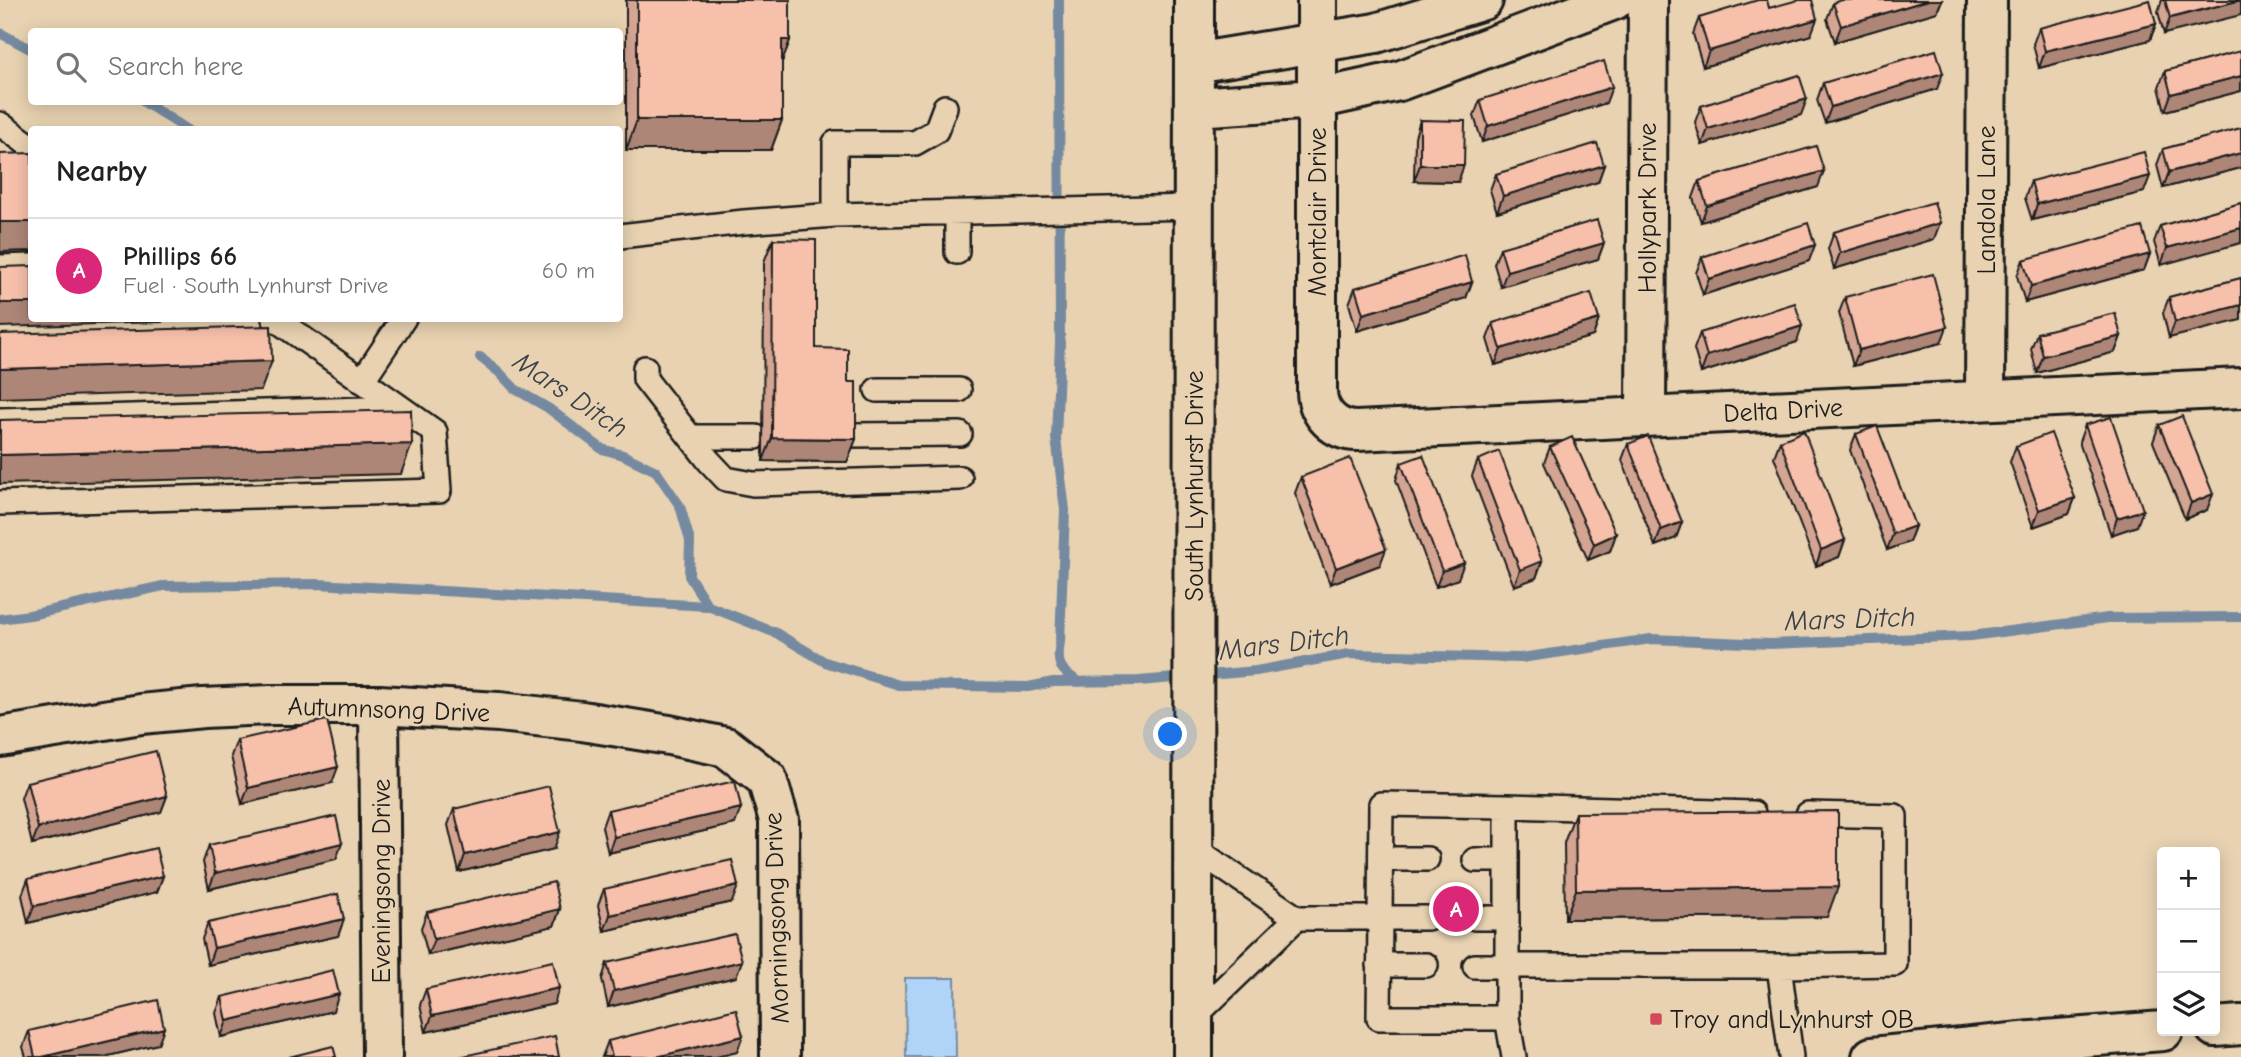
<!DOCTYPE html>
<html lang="en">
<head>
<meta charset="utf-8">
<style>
  :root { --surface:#fff; --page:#f2f2f2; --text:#202124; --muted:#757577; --line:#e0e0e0; --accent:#db2777 }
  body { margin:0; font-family:"Comic Neue",sans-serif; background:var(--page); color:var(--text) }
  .controls { position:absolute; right:21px; bottom:21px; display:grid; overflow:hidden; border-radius:7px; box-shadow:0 4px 18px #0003 }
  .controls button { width:63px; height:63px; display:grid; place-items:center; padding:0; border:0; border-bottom:2px solid var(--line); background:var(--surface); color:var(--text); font:35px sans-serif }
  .you { position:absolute; left:1171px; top:735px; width:24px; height:24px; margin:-18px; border:5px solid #fff; border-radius:50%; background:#1a73e8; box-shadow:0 0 0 10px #1a73e833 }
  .badge { display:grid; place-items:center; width:46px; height:46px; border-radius:50%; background:var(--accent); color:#fff; font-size:23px; font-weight:700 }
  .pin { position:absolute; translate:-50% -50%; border:4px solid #fff; box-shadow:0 2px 7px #0006 }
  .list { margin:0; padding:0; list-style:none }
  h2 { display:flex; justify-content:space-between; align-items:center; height:91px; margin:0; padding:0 28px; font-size:30px }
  h2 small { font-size:23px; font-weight:400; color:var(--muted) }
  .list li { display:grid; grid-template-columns:46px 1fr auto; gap:21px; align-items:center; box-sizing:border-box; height:105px; padding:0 28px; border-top:2px solid var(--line) }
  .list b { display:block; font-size:26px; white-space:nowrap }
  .list p { margin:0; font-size:23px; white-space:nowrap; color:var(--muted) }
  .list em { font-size:23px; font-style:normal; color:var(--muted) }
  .icon { flex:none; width:38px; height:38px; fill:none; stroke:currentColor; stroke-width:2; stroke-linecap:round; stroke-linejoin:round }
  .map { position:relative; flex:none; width:2241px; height:1057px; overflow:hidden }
  .search { position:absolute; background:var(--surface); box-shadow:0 4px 18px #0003; left:28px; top:28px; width:595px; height:77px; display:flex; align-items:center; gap:18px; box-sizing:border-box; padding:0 24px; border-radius:7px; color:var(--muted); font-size:26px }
  .panel { position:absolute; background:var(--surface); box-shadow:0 4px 18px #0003; left:28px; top:126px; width:595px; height:196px; border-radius:7px }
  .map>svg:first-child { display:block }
  .water { fill:#b0d3f8; stroke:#758aa0; stroke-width:2 }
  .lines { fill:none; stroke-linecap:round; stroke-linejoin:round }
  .stream { stroke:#758aa0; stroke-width:10 }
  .lane-casing { stroke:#1c1c1c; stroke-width:28 }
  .street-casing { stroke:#1c1c1c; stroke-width:44 }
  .secondary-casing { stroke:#1c1c1c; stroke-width:44 }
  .lane { stroke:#e8d2b1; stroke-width:23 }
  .street { stroke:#e8d2b1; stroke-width:38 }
  .secondary { stroke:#e8d2b1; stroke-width:38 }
  .wall { fill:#d4a593; stroke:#1c1c1c; stroke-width:2 }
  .shaded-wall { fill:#ad8678; stroke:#1c1c1c; stroke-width:2 }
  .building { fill:#f7c0ab; stroke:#1c1c1c; stroke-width:2 }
  .poi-dot { fill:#d1495b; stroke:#e8d2b1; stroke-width:2.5 }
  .labels { text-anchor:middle; stroke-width:5; stroke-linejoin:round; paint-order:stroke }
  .street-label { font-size:26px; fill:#1c1c1c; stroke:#e8d2b1 }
  .poi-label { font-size:26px; fill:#1c1c1c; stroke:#e8d2b1; text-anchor:start }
  .water-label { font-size:28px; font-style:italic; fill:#3a4148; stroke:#e8d2b1 }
</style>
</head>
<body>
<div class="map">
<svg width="2241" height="1057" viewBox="0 0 2241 1057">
  <rect width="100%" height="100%" fill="#e8d2b1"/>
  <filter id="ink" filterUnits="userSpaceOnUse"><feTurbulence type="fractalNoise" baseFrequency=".0143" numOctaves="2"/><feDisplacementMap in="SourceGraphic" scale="14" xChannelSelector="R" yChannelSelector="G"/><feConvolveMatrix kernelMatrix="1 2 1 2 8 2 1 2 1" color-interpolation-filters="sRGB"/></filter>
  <g filter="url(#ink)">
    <path class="water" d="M905,978H955L956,1057H906Z"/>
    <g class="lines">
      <path class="stream" d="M1059,0L1060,342L1056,438L1065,510L1060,642C1056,665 1060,670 1079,682
        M0,33L32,50
        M144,102L188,130
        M480,357L499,372L515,389L548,408L602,449L623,455L656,471L680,506L690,541L689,576L708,606L776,633L825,662L899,685L1028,687L1053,682L1139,681L1256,671L1349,654L1521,658L1651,639L1770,644L1971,636L2108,618L2241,617
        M0,619L30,615L163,586L318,584L708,606"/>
      <defs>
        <path id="lane" d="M0,124L32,147
          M957,214V252
          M835,215V143H915L936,131L945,107
          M620,236L744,222L835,215L1194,207
          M0,267L32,266
          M645,368V379L709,461L726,479L753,484L960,478
          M362,381L404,318
          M877,390H959
          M0,420L400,408
          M851,435L960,434
          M691,437H756
          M0,503L439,491L435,432L274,318
          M1507,806L1753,813
          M1194,848L1297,918H1380L1379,1018H1507
          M1381,859H1427
          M1475,860H1507
          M1427,918H1380L1381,804L1507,806V1018L1514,1057
          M1475,918H1507
          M1379,965H1426
          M1475,966H1779L1791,1057
          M1779,966L1895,964V816L1808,814
          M1193,1018L1297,918"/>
        <path id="street" d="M1317,0V392C1318,414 1335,431 1357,431L2241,388
          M1194,63L1376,33L1483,0
          M1194,107L1317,99L1399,81L1614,0
          M1985,400L1987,0
          M1646,417L1648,0
          M379,705L382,1057
          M0,737L141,714L203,708L271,705H379L499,712L582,721L669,735L726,747L767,779L779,820L780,1057"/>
        <path id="secondary" d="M2215,1027L2241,1025
          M1193,1057L1194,0
          M1872,1057L2032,1041L2163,1031"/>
      </defs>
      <use href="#lane" class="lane-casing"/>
      <use href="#street" class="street-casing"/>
      <use href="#secondary" class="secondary-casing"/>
      <use href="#lane" class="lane"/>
      <use href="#street" class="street"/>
      <use href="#secondary" class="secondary"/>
    </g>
    <path class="wall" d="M626,0H790V40L782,62V120L771,150H626Z
      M1842,0H1942L1937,12L1835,42L1827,19L1833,3Z
      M2162,0H2241L2164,34L2158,12Z
      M1769,8L1811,35L1703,67L1693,34L1699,18Z
      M2156,24L2150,40L2039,68L2033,44L2039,28Z
      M2241,51V91L2165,111L2159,87L2165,71Z
      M1823,83L1937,89L1825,123L1817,100Z
      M1480,100L1606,103L1482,142L1474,116Z
      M1701,106L1801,115L1702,145L1695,122Z
      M1420,120L1458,182L1414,181L1415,137Z
      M2241,128V168L2163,188L2157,165L2163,149Z
      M1604,165L1598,182L1497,212L1490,190L1496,174Z
      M1699,181L1818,187L1701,222L1693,198Z
      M2031,181L2144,192L2032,220L2025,198Z
      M2241,203L2161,265L2154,242L2160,226Z
      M1834,232L1934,239L1834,269L1828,249Z
      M773,239L816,348L848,382L856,439L847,462L763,461L764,262Z
      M1604,243L1598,259L1501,287L1494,264L1500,248Z
      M2150,254L2144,270L2025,302L2017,276L2023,260Z
      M1702,257L1809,261L1703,295L1696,273Z
      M2241,278L2169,338L2163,313L2169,297Z
      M1472,282L1466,298L1357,331L1349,304L1355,288Z
      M1845,297L1941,343L1853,366L1839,313Z
      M1599,319L1593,336L1495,365L1487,339L1493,323Z
      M1700,333L1797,342L1701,373L1694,349Z
      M2037,333L2121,336L2115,352L2037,373L2031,349Z
      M2085,425L2137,526L2111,535L2079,442Z
      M2159,425L2207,510L2185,519L2153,442Z
      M1856,434L1915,526L1909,542L1887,550L1850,450Z
      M1780,441L1845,540L1839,557L1816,566L1774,457Z
      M1628,444L1682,522L1676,538L1655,546L1622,460Z
      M2016,446L2075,498L2069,514L2033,527L2010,462Z
      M1550,447L1616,534L1610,551L1588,560L1544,463Z
      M1478,460L1542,561L1536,578L1514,586L1472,476Z
      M1401,463L1458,579L1436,587L1396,480Z
      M1301,477L1380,565L1330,584L1295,493Z
      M237,740L332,783L242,804L231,756Z
      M27,782L167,796L161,812L32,844L21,798Z
      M454,809L554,849L459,872L448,825Z
      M608,810L735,824L608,853L602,827Z
      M1575,813L1827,917L1565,919L1564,843Z
      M342,843L336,859L209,889L203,862L209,845Z
      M163,876L157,892L28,923L22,895L28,879Z
      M604,889L732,902L604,931L598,905Z
      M560,909L554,926L428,955L421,928L427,912Z
      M344,919L338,936L208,965L202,939L208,923Z
      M607,963L736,977L608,1007L602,979Z
      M426,989L554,1004L426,1032L420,1005Z
      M222,997L333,1011L221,1037L216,1013Z
      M29,1031L158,1044L104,1057H26L23,1047Z
      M608,1041L737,1052L716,1057H602Z"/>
    <path class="shaded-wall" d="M1928,0H1942L1937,12L1835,42L1841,26Z
      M2241,0V15L2164,34L2170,18Z
      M1817,19L1811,35L1703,67L1709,51Z
      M2156,24L2150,40L2039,68L2045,51Z
      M782,40H790L779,70Z
      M1943,73L1937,89L1825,123L1831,107Z
      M2241,76V91L2165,111L2171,94Z
      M1612,87L1606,103L1482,142L1488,126Z
      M1807,99L1801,115L1702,145L1708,129Z
      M637,120H782L771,150H626Z
      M2241,153V168L2163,188L2169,172Z
      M1420,165H1464L1458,182L1414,181Z
      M1604,165L1598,182L1497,212L1503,196Z
      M1824,171L1818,187L1701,222L1707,206Z
      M2150,176L2144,192L2032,220L2037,204Z
      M0,222H32V251L0,252Z
      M1940,223L1934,239L1834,269L1840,253Z
      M2241,228V243L2161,265L2167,248Z
      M1604,243L1598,259L1501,287L1507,271Z
      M1815,245L1809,261L1703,295L1709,279Z
      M2150,254L2144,270L2025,302L2031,286Z
      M1472,282L1466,298L1357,331L1363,314Z
      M0,303H32V318H163L162,322L0,327Z
      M2241,305V320L2169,338L2175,322Z
      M1599,319L1593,336L1495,365L1501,349Z
      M1802,326L1797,342L1701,373L1707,356Z
      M1947,327L1941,343L1853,366L1859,350Z
      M2121,336L2115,352L2037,373L2043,356Z
      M272,361L261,390L0,398V369Z
      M772,438L856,439L847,462L763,461Z
      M412,444L401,474L0,484V455Z
      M2213,494L2207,510L2185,519L2191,503Z
      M2075,498L2069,514L2033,527L2039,510Z
      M2143,510L2137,526L2111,535L2117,518Z
      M1682,522L1676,538L1655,546L1661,530Z
      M1915,526L1909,542L1887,550L1893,534Z
      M1616,534L1610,551L1588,560L1594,544Z
      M1845,540L1839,557L1816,566L1821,550Z
      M1386,549L1380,565L1330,584L1336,568Z
      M1542,561L1536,578L1514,586L1520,570Z
      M1464,563L1458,579L1436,587L1442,571Z
      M338,767L332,783L242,804L248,788Z
      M167,796L161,812L32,844L38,828Z
      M741,808L735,824L608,853L614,837Z
      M560,832L554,849L459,872L465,855Z
      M342,843L336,859L209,889L215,873Z
      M163,876L157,892L28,923L34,906Z
      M738,886L732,902L604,931L610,915Z
      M1838,887L1827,917L1565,919L1576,890Z
      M560,909L554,926L428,955L434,939Z
      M344,919L338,936L208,965L214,948Z
      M742,961L736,977L608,1007L614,991Z
      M559,988L554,1004L426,1032L432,1016Z
      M339,994L333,1011L221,1037L227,1021Z
      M164,1028L158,1044L104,1057H42Z
      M743,1036L737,1052L716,1057H656Z"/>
    <path class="building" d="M637,0H790V40H782V120H637Z
      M1758,0H1767L1769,8L1798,0H1812L1817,19L1709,51L1699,18Z
      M1842,0H1928L1841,26L1833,3Z
      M2150,0L2156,24L2045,51L2039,28Z
      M2165,0H2241L2170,18Z
      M1936,50L1943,73L1831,107L1823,83Z
      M2241,51V76L2171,94L2165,71Z
      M1604,61L1612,87L1488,126L1480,100Z
      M1799,75L1807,99L1708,129L1701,106Z
      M1420,120L1465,121L1464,165H1420Z
      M2241,128V153L2169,172L2163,149Z
      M1597,143L1604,165L1503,196L1496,174Z
      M1816,146L1824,171L1707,206L1699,181Z
      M2144,152L2150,176L2037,204L2031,181Z
      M32,153V222H0V154Z
      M1934,202L1940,223L1840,253L1834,232Z
      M2241,203V228L2167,248L2160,226Z
      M1597,220L1604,243L1507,271L1500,248Z
      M1808,223L1815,245L1709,279L1702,257Z
      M2142,227L2150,254L2031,286L2023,260Z
      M773,239L816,240V348L848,349V382H856V439L772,438Z
      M1465,255L1472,282L1363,314L1355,288Z
      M32,266V303H0V267Z
      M1933,274L1947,327L1859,350L1845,297Z
      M2241,278V305L2175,322L2169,297Z
      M1591,293L1599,319L1501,349L1493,323Z
      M1795,303L1802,326L1707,356L1700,333Z
      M2115,313L2121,336L2043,356L2037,333Z
      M271,326L272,361L0,369V334Z
      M411,410L412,444L0,455V420Z
      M2182,416L2213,494L2191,503L2159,425Z
      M2111,417L2143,510L2117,518L2085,425Z
      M1877,426L1915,526L1893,534L1856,434Z
      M1804,431L1845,540L1821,550L1780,441Z
      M2051,433L2075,498L2039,510L2016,446Z
      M1648,436L1682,522L1661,530L1628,444Z
      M1572,437L1616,534L1594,544L1550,447Z
      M1499,451L1542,561L1520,570L1478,460Z
      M1423,455L1464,563L1442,571L1401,463Z
      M1350,458L1386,549L1336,568L1301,477Z
      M327,720L338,767L248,788L237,740Z
      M156,751L167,796L38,828L27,782Z
      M735,781L741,808L614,837L608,810Z
      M549,786L560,832L465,855L454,809Z
      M1838,811V887L1576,890L1575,813Z
      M336,816L342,843L215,873L209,845Z
      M156,848L163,876L34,906L28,879Z
      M732,860L738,886L610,915L604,889Z
      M554,882L560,909L434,939L427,912Z
      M338,894L344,919L214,948L208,923Z
      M735,934L742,961L614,991L607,963Z
      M553,961L559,988L432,1016L426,989Z
      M333,970L339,994L227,1021L222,997Z
      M158,1000L164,1028L42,1057H35L29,1031Z
      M736,1009L743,1036L656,1057H612L608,1041Z
      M555,1036L559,1057H459Z
      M333,1046L336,1057H289Z"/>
  </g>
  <rect class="poi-dot" x="1649" y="1012" width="14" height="14" rx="3.5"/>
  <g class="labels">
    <g class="street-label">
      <text transform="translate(1986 200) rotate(-90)" y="9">Landola Lane</text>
      <text transform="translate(1647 208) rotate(-90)" y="9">Hollypark Drive</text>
      <text transform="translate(1317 212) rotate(-90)" y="9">Montclair Drive</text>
      <text transform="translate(1783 410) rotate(-3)" y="9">Delta Drive</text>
      <text transform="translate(1194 486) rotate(-90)" y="9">South Lynhurst Drive</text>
      <text transform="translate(389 709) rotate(2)" y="9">Autumnsong Drive</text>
      <text transform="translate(381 881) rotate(-90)" y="9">Eveningsong Drive</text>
      <text transform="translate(776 918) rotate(-92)" y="9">Morningsong Drive</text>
    </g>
    <g class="poi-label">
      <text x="1670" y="1028">Troy and Lynhurst OB</text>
    </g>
    <g class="water-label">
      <text transform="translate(571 394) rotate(34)" y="10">Mars Ditch</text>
      <text transform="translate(1850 618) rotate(-2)" y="10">Mars Ditch</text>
      <text transform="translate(1284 642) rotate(-7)" y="10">Mars Ditch</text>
    </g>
  </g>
</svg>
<div class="controls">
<button>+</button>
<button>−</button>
<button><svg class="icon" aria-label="layers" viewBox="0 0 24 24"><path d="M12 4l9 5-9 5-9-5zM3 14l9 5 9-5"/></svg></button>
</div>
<div class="you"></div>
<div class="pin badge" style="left:1456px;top:909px">A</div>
<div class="search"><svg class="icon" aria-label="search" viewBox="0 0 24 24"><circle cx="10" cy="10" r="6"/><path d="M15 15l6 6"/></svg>Search here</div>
<section class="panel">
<h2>Nearby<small></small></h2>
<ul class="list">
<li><span class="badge">A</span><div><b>Phillips 66</b><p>Fuel · South Lynhurst Drive</p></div><em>60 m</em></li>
</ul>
</section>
</div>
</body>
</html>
